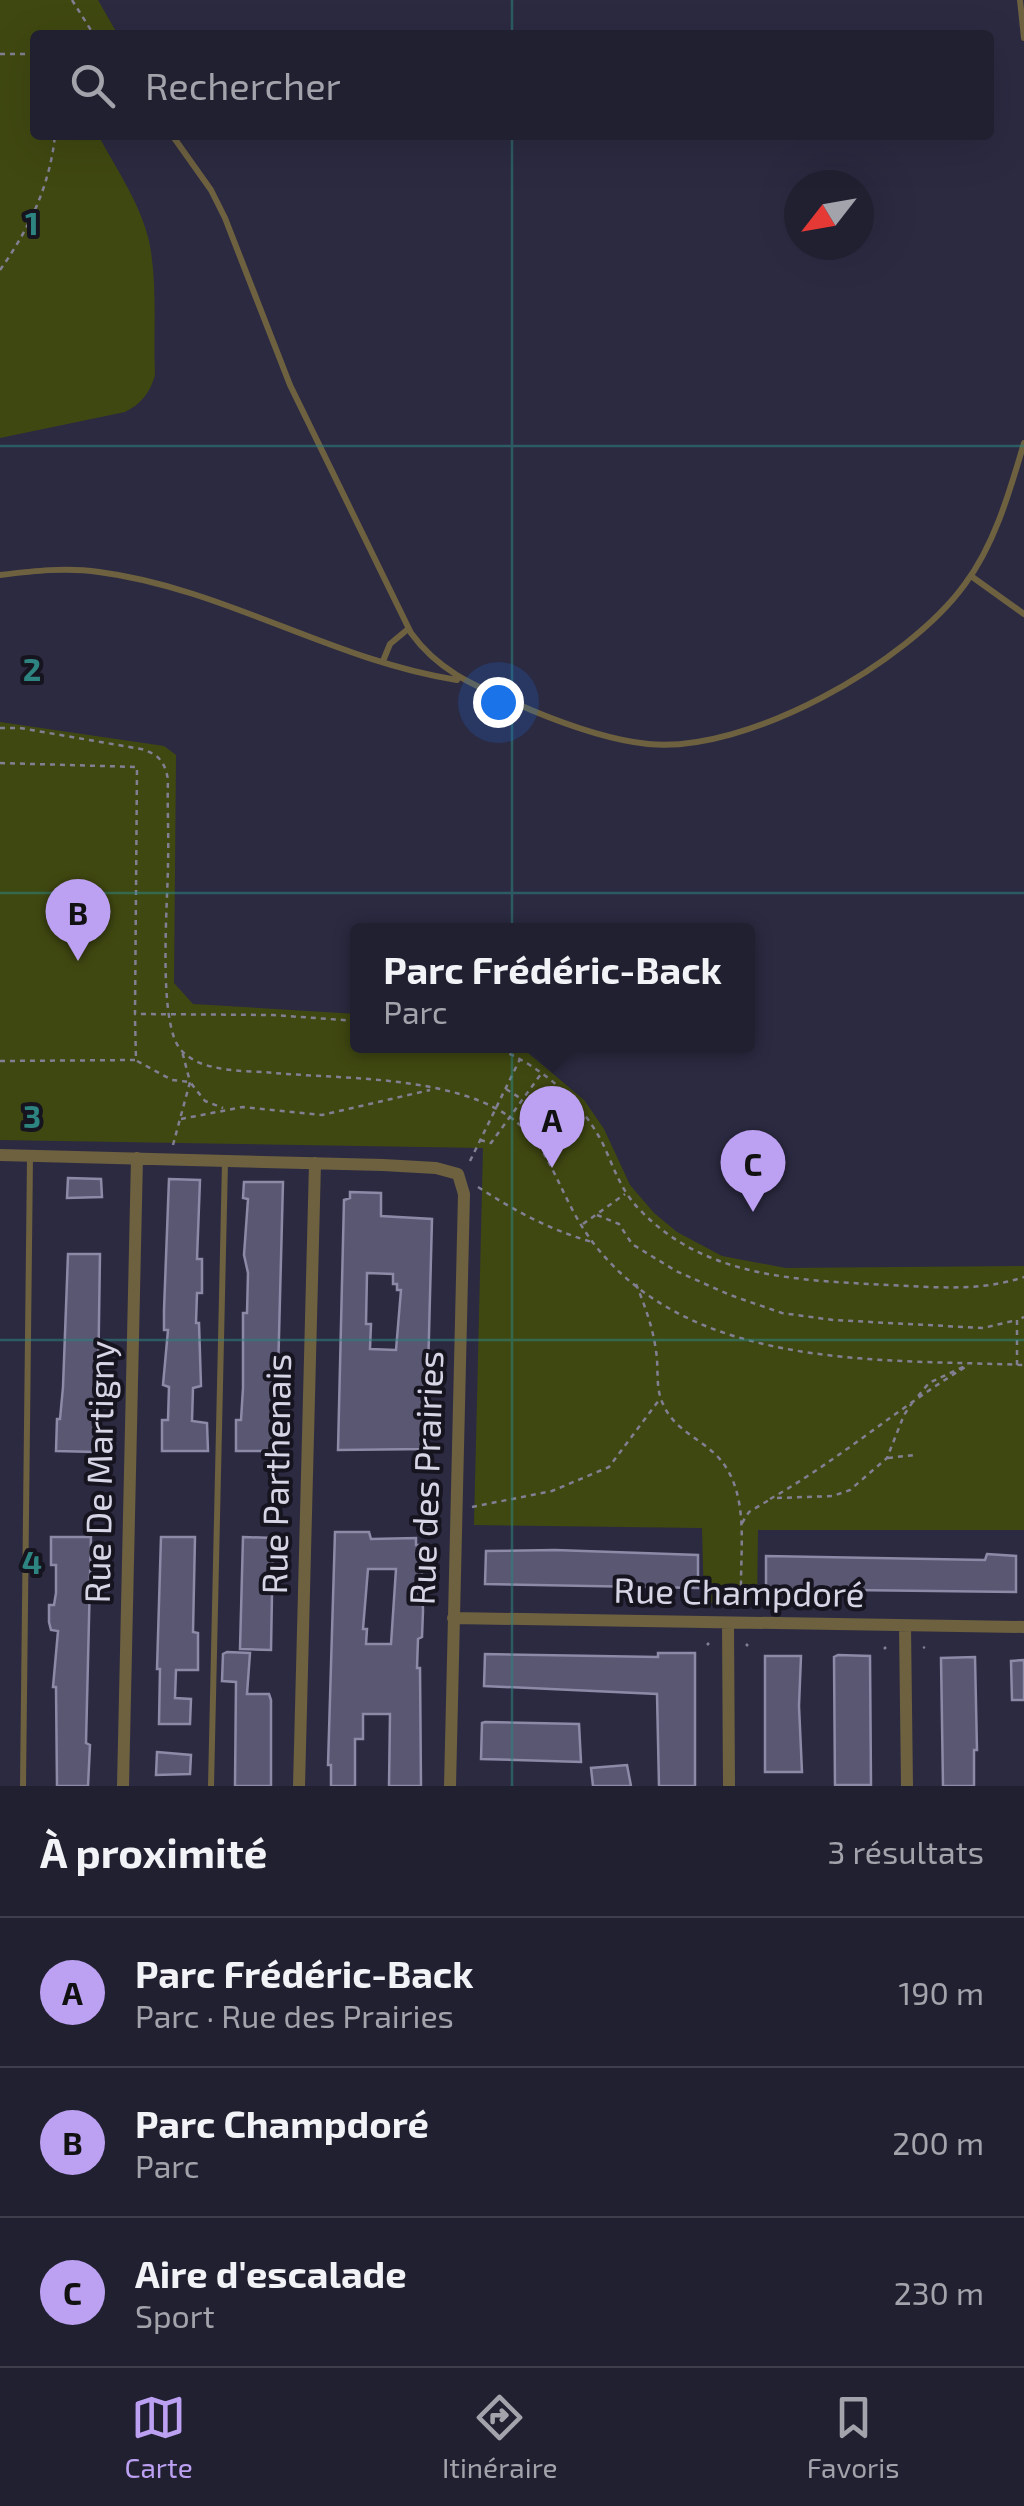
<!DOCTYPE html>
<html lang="fr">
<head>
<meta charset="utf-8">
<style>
  :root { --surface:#212031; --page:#2d2d3d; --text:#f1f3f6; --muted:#a2a3ab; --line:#3e3e4d; --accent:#bca0f2 }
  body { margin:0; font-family:"Exo 2",sans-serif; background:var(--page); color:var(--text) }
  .compass { position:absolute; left:784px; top:170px; width:90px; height:90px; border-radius:50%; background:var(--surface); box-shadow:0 10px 40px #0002; rotate:239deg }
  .you { position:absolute; left:498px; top:702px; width:35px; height:35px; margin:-25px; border:8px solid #fff; border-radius:50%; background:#1a73e8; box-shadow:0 0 0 15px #1a73e833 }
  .badge { display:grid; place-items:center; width:65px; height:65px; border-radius:50%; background:var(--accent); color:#111; font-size:32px; font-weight:700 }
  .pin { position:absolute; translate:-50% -82px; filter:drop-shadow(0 2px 5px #0008) }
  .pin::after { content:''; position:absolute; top:52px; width:35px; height:30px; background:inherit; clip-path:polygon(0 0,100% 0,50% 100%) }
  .popup { position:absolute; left:350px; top:923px; width:405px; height:130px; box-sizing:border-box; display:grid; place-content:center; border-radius:10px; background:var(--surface); filter:drop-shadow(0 2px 8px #0005); font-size:32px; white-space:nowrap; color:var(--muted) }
  .popup b { font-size:38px; color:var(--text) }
  .popup::after { content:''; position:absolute; left:50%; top:100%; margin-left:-20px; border:20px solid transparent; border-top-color:var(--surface) }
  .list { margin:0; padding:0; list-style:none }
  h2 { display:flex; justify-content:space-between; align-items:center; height:130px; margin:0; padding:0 40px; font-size:42px }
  h2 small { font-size:32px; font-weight:400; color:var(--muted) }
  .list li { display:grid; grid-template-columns:65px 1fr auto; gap:30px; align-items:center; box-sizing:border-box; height:150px; padding:0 40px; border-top:2px solid var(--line) }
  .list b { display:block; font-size:38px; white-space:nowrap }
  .list p { margin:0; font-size:32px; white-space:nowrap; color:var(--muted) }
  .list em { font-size:32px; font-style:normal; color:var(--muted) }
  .icon { flex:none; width:55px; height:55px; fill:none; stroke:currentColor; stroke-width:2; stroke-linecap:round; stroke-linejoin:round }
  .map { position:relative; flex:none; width:1024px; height:1786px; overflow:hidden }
  .search { position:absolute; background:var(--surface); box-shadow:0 10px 40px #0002; left:30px; right:30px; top:30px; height:110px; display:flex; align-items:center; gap:25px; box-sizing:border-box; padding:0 35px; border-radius:10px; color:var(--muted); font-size:38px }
  .sheet { height:580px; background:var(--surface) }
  nav { display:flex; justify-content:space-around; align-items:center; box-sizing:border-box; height:140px; border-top:2px solid var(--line); background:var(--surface); font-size:28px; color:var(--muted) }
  nav a { display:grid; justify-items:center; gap:5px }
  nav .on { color:var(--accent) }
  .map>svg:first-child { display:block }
  .green { fill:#404811 }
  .building { fill:#595772; stroke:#8c8aa7; stroke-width:2.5; fill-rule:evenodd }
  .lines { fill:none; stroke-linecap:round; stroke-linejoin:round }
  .path { stroke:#818093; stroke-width:2.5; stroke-dasharray:5 5; stroke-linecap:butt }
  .service { stroke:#6d6140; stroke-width:6 }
  .minor { stroke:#6d6140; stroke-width:12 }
  .grid { fill:none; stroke:#2d8480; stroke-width:2.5; stroke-opacity:0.55 }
  .labels { text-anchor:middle; stroke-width:8; stroke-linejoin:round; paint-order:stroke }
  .street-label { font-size:35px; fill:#d6d5e5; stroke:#15141f }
  .grid-label { font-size:32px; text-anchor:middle; font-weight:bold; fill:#2d8480; stroke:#15141f; stroke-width:8; stroke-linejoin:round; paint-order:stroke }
</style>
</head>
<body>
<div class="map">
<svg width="1024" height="1786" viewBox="0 0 1024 1786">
  <rect width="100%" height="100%" fill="#2c2a41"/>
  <path class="green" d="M0,0H98L118,35H35V135H98C116,168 141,205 149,241C158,284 153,332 155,375C150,393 141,404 125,412L0,438Z
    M0,722L164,746L176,755L174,983L193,1004L357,1014V1046H514L527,1052L584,1100L604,1129L630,1185L654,1213L677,1232L722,1256L786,1268L1024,1266V1530H758L757,1603H704L702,1528L474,1525L483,1148L0,1140Z"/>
  <path class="building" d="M68,1178L101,1179L102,1197L67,1198Z
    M169,1179L200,1180L197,1259H202V1293H197L196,1323H199L201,1386L193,1388L192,1421L207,1423L208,1451H162V1420H168L169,1387L163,1385L168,1330H164V1310Z
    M244,1182H283L276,1451H236V1420H241L243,1388V1313H247L248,1273L244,1255L248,1199L243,1198Z
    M350,1192L381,1193V1216L432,1219L426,1449L338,1450L344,1200L350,1198ZM367,1273L393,1274V1284H397V1290H401L396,1350L370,1349L371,1324H366Z
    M68,1254H100L97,1452L56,1451L57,1419H60L63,1387Z
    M335,1532H369L371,1539L416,1538V1545H421L423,1611L422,1637L418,1639L417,1668H420L421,1786H389L390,1714H363V1739H355V1786H331V1765H328ZM368,1569H396L391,1644H366L367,1629H363Z
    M51,1537H91L86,1743L90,1745L88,1786H57L56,1687H53L58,1631L51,1630L49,1622V1605H54L56,1593V1565H51Z
    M161,1537H195L193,1632L198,1633V1670H176L175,1698L191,1699L190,1724H159L160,1669H157Z
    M243,1537L273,1538L271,1650L240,1649Z
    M555,1550L698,1555V1588L485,1584L486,1551Z
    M987,1554L1016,1556V1592L766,1589V1556L985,1560Z
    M227,1652L250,1653L247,1694H269L271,1700V1786H235L236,1682L222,1681L223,1654Z
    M658,1653H695V1786H659L657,1694L484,1686L485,1654L658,1657Z
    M838,1655L870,1656L871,1785H835L834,1657Z
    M765,1656H801L799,1706L802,1772H765Z
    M975,1657L977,1750H974V1786H943L941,1658Z
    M1024,1660V1700H1012L1011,1661Z
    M485,1722L579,1724L581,1762L481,1759L482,1723Z
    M157,1752L191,1755L190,1774L156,1775Z
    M627,1765L631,1786H593L591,1768Z"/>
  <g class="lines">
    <path class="path" d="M72,0L94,35
      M0,54H35
      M0,270C29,229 50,186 55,135
      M0,728H20L141,749C158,754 165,761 168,780C167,807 169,835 168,863C168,901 157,1024 181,1050C189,1059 202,1065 214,1067C233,1072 255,1071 274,1073C336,1078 404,1077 463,1095C559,1125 546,1185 598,1249C698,1371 883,1359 1024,1365
      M0,763L137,767L135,1014L273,1015L357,1021
      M491,1046C538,1063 580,1099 603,1144C614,1168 621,1191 640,1210C706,1279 800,1280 888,1285C935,1287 979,1292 1024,1277
      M0,1061L136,1060L135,1018
      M137,1061L172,1080L190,1082L205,1101L223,1108
      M506,1089L520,1098
      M181,1119L243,1107L322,1115L430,1090
      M480,1140L491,1143L541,1074
      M173,1145L190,1082L182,1051
      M470,1161L520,1059
      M478,1187C515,1211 550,1230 592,1242
      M597,1215L619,1224L632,1244L676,1271L730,1295L782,1313L833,1320L983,1328L1017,1320
      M583,1224L625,1194
      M636,1284C645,1306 653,1328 656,1351C659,1368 655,1388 663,1404C674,1430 700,1438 718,1457C754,1496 737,1560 742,1607
      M1017,1365V1320L1024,1317
      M918,1396L929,1383L965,1366
      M888,1458L914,1455
      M777,1498L833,1496L850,1490L887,1458L904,1415L914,1400
      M770,1499C839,1460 899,1407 967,1366
      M472,1507L552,1491L609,1467L659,1400
      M742,1523L749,1512L769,1500
      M746,1644L748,1646
      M707,1645L709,1643
      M923,1647L925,1648
      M884,1649L886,1647"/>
    <path class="service" d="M1020,0L1024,38
      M172,135L211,190L225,218L290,385L411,633C442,676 484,689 531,710C567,725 608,740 648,744C747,754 908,663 965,584C995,544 1010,490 1024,443
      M0,575C33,571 66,567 99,572C223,588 334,661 457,680
      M971,576L1024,614
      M383,661L390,644L408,629
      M23,1786L30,1157
      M211,1786L225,1162"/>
    <path class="minor" d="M0,1155L383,1165L436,1168L458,1174L464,1194L450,1786
      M453,1618L1024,1627
      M728,1624L729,1786
      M905,1626L907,1786
      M123,1786L137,1158
      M299,1786L315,1163"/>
  </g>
  <path class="grid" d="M512,0V35M512,135V1786M0,446H1024M0,893H1024M0,1340H1024"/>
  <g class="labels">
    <g class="street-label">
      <text transform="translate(100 1472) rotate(-89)" y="12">Rue De Martigny</text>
      <text transform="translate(277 1474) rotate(-89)" y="12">Rue Parthenais</text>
      <text transform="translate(427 1478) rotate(-88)" y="12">Rue des Prairies</text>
      <text transform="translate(739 1593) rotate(1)" y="12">Rue Champdoré</text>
    </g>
  </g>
  <g class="grid-label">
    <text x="32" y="235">1</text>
    <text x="32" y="681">2</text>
    <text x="32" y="1128">3</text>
    <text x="32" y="1574">4</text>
  </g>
</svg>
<svg class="compass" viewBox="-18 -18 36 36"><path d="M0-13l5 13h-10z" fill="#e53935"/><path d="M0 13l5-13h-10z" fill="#a2a3ab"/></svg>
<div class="you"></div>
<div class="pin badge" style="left:552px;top:1168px">A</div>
<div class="popup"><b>Parc Frédéric-Back</b>Parc</div>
<div class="pin badge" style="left:78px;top:961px">B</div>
<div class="pin badge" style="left:753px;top:1212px">C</div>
<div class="search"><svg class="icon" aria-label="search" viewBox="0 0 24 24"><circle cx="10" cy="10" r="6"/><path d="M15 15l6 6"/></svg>Rechercher</div>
</div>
<section class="sheet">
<h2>À proximité<small>3 résultats</small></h2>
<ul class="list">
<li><span class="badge">A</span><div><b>Parc Frédéric-Back</b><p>Parc · Rue des Prairies</p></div><em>190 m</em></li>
<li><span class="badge">B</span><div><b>Parc Champdoré</b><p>Parc</p></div><em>200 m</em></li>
<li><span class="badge">C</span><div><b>Aire d'escalade</b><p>Sport</p></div><em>230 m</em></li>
</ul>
</section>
<nav>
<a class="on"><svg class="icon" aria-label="map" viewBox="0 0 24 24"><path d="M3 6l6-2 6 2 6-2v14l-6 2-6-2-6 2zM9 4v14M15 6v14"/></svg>Carte</a>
<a><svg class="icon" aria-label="directions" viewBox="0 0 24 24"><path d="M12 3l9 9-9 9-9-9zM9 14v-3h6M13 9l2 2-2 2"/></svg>Itinéraire</a>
<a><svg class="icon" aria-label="saved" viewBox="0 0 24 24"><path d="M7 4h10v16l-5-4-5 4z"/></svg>Favoris</a>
</nav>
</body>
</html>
